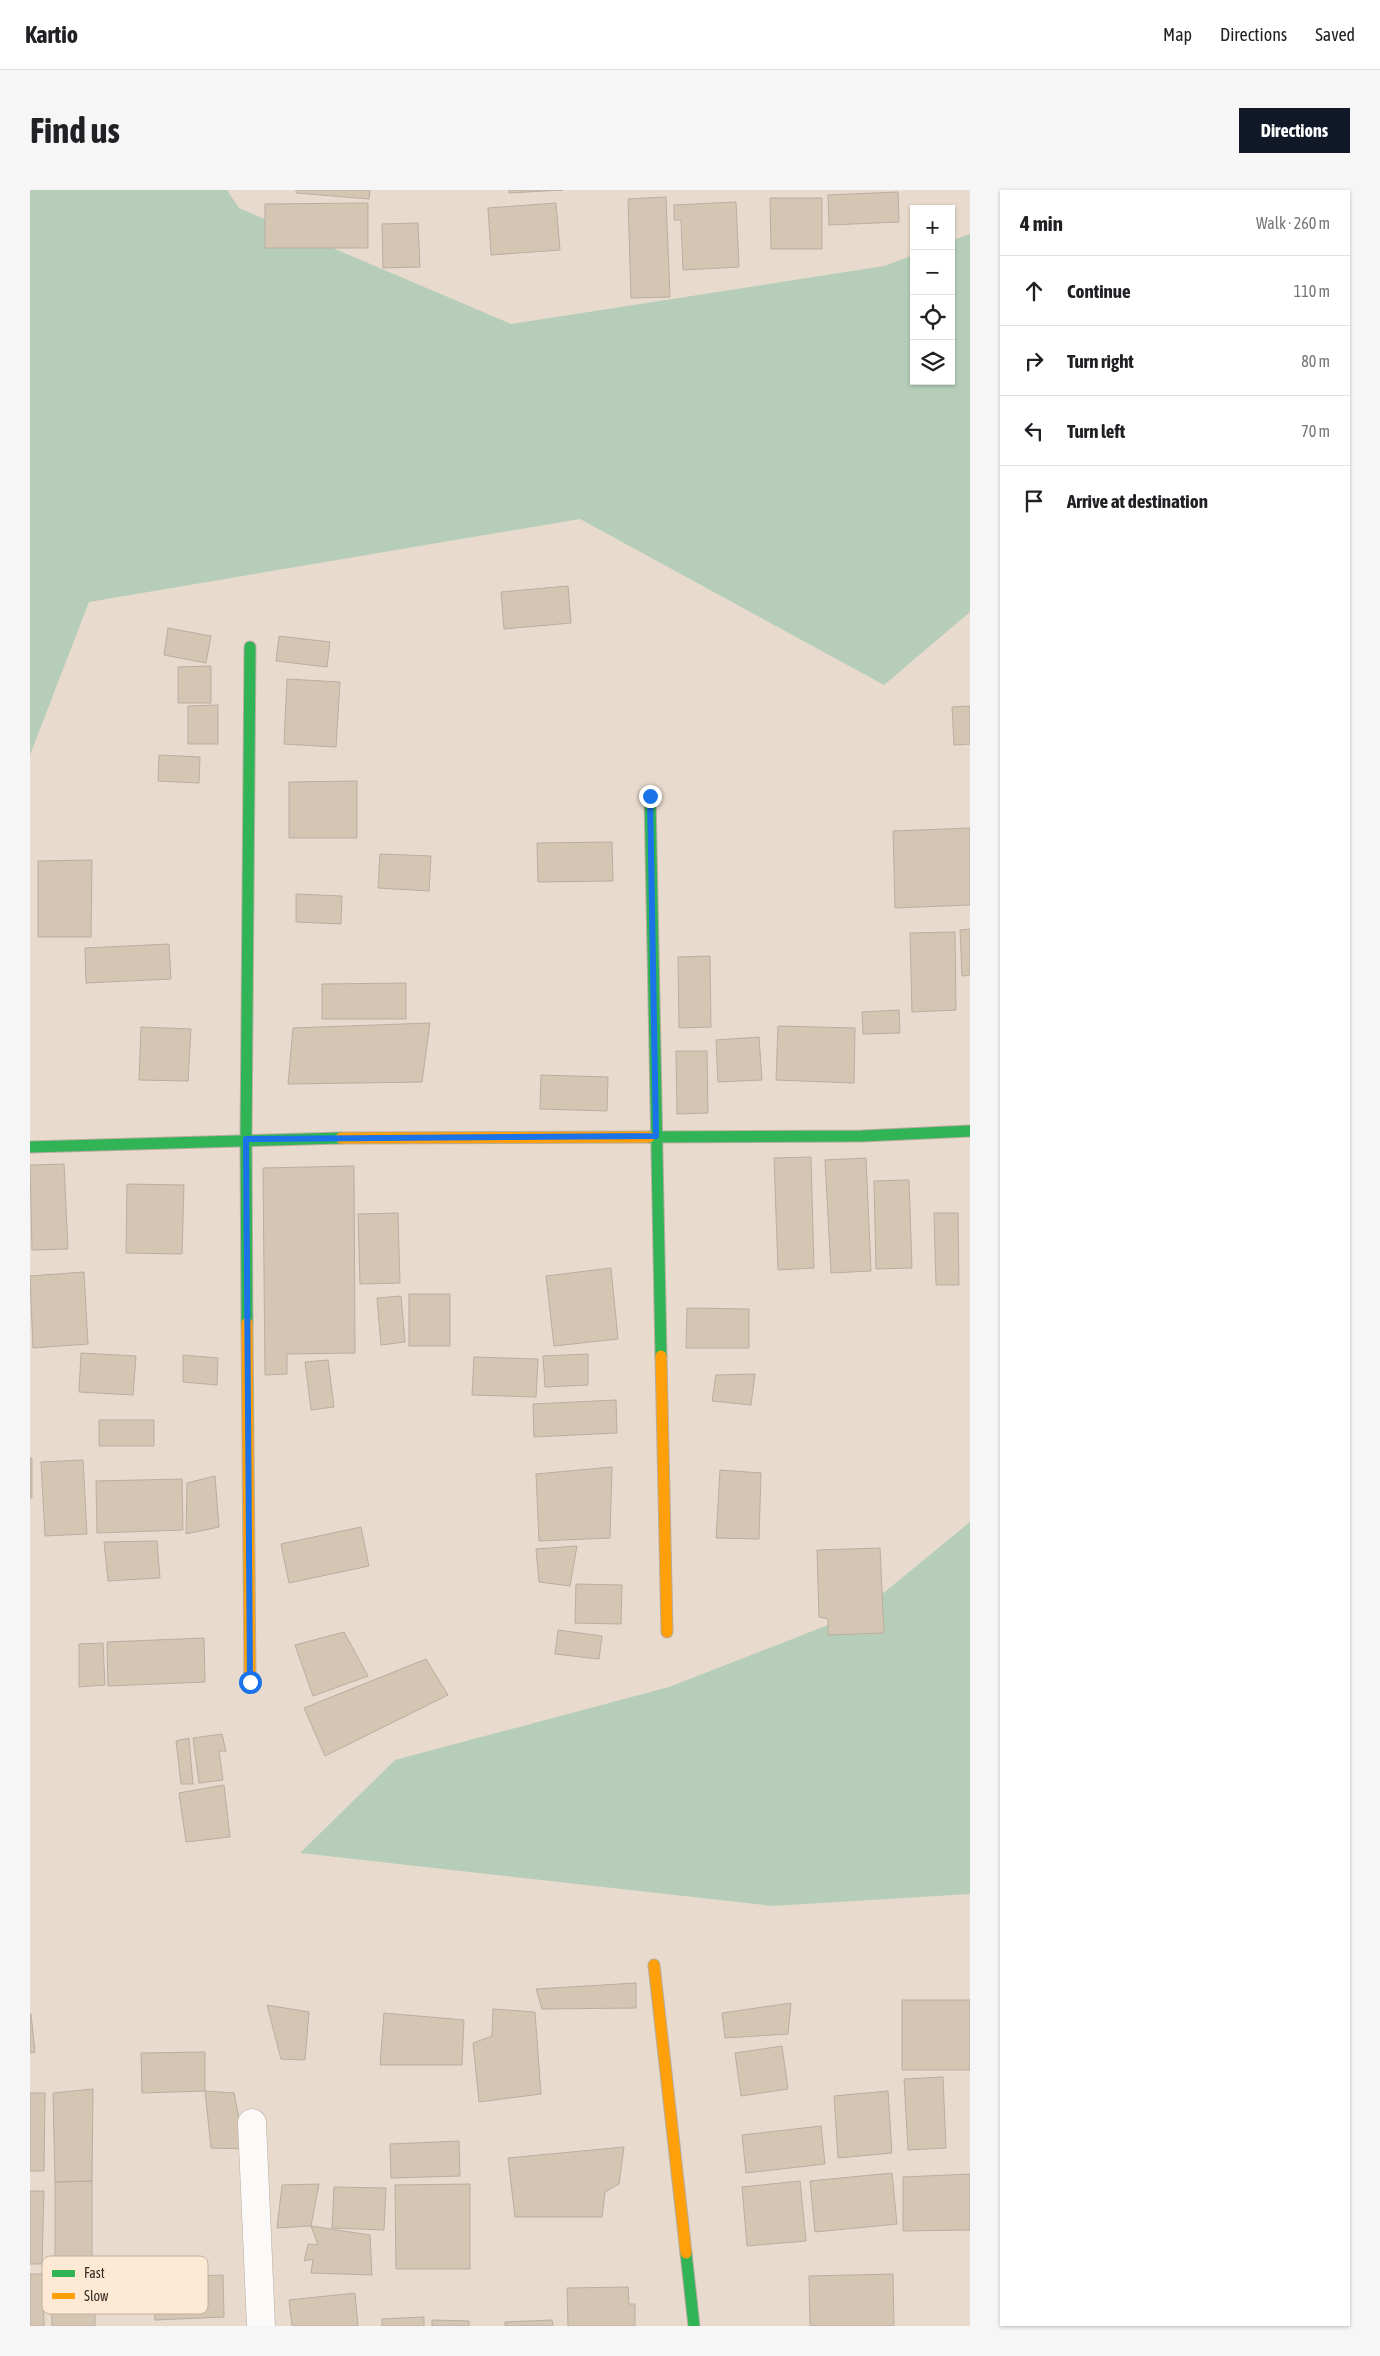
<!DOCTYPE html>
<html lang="en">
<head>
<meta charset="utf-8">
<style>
  :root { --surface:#fff; --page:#f6f6f6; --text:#202124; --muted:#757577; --line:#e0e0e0; --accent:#111827 }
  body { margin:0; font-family:"Asap Condensed",sans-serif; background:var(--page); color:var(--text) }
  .controls { position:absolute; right:15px; top:15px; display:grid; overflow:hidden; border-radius:0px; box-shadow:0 1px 4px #0004 }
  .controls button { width:45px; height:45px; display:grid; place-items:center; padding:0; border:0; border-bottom:1px solid var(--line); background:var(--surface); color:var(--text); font:25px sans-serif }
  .stop { position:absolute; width:15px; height:15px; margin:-11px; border:4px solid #1a73e8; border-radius:50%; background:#fff }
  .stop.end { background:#1a73e8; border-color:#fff; box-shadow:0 1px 5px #0008 }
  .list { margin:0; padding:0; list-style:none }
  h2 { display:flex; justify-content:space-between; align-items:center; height:65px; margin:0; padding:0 20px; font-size:21px }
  h2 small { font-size:16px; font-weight:400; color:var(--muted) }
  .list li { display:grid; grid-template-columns:32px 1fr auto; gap:15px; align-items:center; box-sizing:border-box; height:70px; padding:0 20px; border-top:1px solid var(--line) }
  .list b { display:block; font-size:19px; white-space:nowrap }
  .list em { font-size:16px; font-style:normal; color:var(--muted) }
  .icon { flex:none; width:28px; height:28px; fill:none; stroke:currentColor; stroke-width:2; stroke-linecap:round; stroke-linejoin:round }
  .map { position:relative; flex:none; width:940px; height:2136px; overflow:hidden; border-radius:0px }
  header { display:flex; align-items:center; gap:30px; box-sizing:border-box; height:70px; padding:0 25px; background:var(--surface); border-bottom:1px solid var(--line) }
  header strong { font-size:24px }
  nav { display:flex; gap:28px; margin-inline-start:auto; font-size:18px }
  .intro { display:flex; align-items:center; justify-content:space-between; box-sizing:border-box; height:120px; padding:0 30px }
  h1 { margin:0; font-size:35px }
  .button { padding:12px 22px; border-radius:0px; background:var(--accent); color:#fff; font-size:18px; font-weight:700 }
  main { display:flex; gap:30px; padding:0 30px }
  aside { flex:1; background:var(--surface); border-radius:0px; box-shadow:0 1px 4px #0004 }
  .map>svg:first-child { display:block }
  .green { fill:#b6ceb9 }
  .building { fill:#d5c5b3; stroke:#b9aea3 }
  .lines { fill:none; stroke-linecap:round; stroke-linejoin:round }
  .street-casing { stroke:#b6aca0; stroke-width:29 }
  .fast-casing { stroke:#b6aca0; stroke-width:13 }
  .slow-casing { stroke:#b6aca0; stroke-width:13 }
  .street { stroke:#fcfaf8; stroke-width:28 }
  .fast { stroke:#30b455; stroke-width:11 }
  .slow { stroke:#ff9f0a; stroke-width:11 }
  .route { stroke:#1a73e8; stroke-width:6 }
  .key { fill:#fde9d4; stroke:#c1b09f; stroke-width:1 }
  .key-label { font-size:14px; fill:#362c22 }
</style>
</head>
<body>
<header>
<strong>Kartio</strong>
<nav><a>Map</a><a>Directions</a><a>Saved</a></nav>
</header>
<div class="intro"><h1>Find us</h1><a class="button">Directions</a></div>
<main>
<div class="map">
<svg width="940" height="2136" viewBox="0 0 940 2136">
  <rect width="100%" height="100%" fill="#e8dbcd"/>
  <path class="green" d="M0,0H197L209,18L481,134L854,76L884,65V191H921V51L940,44V422L854,495L550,329L59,412L0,565Z
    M940,1332V1704L742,1716L270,1663L365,1570L639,1497L829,1423Z"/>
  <path class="building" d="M266,0H340L339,9L266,3Z
    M479,0H533L479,3Z
    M868,2L869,32L799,35L798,5Z
    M636,7L640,107L601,108L598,9Z
    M740,8H792V59H741Z
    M706,12L709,77L653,80L651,30H644V15Z
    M338,13V58H235V14Z
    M526,13L530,60L461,65L458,18Z
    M388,33L390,77L353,78L352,34Z
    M538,396L541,433L474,439L471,402Z
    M138,438L181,446L176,473L134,465Z
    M249,446L300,452L297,477L246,471Z
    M181,476V513H148V477Z
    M257,489L310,492L306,557L254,554Z
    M188,515V554H158V516Z
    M940,516V554L924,555L922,517Z
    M129,565L170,567L169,593L128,591Z
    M327,591V648H259V592Z
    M940,638V715L865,718L863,641Z
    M582,652L583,691L508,692L507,653Z
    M350,664L401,666L399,701L348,698Z
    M62,670L61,747H8V671Z
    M266,704L312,706L311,734L266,732Z
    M940,739V785L932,786L930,740Z
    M925,742L926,820L882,822L880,743Z
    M139,754L141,789L56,793L55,758Z
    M680,766L681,837L649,838L648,767Z
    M376,793V829H292V794Z
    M869,820L870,843L833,844L832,822Z
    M400,833L392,892L258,894L263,838Z
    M748,836L825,838L824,893L746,890Z
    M111,837L161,839L158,891L109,890Z
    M729,847L732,890L688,892L686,850Z
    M646,861H677L678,923L647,924Z
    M511,885L578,887L577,921L510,919Z
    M781,967L784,1078L748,1080L744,968Z
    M836,968L841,1081L801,1083L795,970Z
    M34,974L38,1059L2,1060L0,975Z
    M324,976L325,1163L257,1164V1184L235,1185L233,978Z
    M879,990L882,1078L846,1079L844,991Z
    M97,994L154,995L152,1064L96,1063Z
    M368,1023L370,1093L330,1094L328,1024Z
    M904,1023H928L929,1095H906Z
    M581,1078L588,1149L524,1156L516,1086Z
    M54,1082L58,1154L3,1158L0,1086Z
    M379,1104H420V1156H379Z
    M371,1106L375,1152L351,1155L347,1108Z
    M657,1118L719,1119V1158H656Z
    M51,1163L106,1166L103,1205L49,1202Z
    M558,1164V1195L515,1197L513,1166Z
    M153,1165L188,1168L187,1195L153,1192Z
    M444,1167L508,1169L506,1207L442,1205Z
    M298,1170L304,1217L281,1220L275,1172Z
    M725,1184L721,1215L682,1211L686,1185Z
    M586,1210L587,1243L504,1247L503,1214Z
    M69,1230H124V1256H69Z
    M0,1268H2V1308H0Z
    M53,1270L57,1344L15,1346L11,1272Z
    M582,1277L580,1348L509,1351L506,1284Z
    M690,1280L731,1283L729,1349L686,1348Z
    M185,1286L189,1337L156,1344L157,1293Z
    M152,1289L153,1340L67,1343L66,1291Z
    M331,1337L339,1376L259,1393L251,1354Z
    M127,1351L130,1388L78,1391L74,1352Z
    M547,1356L540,1396L509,1392L506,1359Z
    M850,1358L854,1443L798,1445V1429L789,1427L787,1360Z
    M546,1394L592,1395L591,1434L545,1433Z
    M528,1440L572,1446L569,1469L525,1464Z
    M314,1442L338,1486L283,1506L265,1455Z
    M174,1448L175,1492L78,1496L77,1452Z
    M73,1453L75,1495L49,1497V1454Z
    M396,1469L418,1505L295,1566L274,1518Z
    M192,1544L196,1561H189L193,1590L169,1593L163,1548Z
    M159,1548L163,1594H151L146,1551Z
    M194,1595L200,1647L156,1652L149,1603Z
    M606,1793V1818L512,1819L506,1799Z
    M872,1810H940V1880H872Z
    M761,1813L758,1844L695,1848L692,1823Z
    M237,1815L279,1822L275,1870L251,1869Z
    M463,1819L505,1822L511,1904L449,1912L443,1853L462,1846Z
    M354,1823L434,1830L432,1875H350Z
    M0,1824H1L5,1862L0,1863Z
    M752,1856L758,1899L711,1906L705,1863Z
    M175,1862V1901L112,1903L111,1863Z
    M913,1887L916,1958L878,1960L874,1889Z
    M63,1899L62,1991L25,1992L23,1903Z
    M175,1901L204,1903L215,1959L181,1958Z
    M858,1901L862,1963L808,1968L804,1906Z
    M0,1903H15L14,1981H0Z
    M791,1936L795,1974L716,1983L712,1945Z
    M429,1951L430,1986L361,1988L360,1954Z
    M594,1957L589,1994L575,2002L572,2027H485L478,1968Z
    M862,1983L867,2034L785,2042L780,1991Z
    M940,1984V2040L873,2041V1987Z
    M62,1991V2079L25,2080V1992Z
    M770,1991L776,2051L717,2056L712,1997Z
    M289,1994L281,2036L247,2038L252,1995Z
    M440,1994V2079H366L365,1995Z
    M304,1997L356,1998L354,2040L302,2038Z
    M0,2001H14L12,2074H0Z
    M281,2036L340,2045L342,2085L281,2083L283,2069L274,2071L278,2054L288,2055Z
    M0,2084H13L14,2136H0Z
    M863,2084L864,2136H780L779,2086Z
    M193,2085L194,2127L125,2130L123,2088Z
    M65,2086V2136H22L21,2087Z
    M598,2097L599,2114H605V2136H538L537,2098Z
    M325,2103L328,2136H262L259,2110Z
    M394,2127V2136H352V2129Z
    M402,2130L439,2131V2136H402Z
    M522,2130L523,2136H475V2132Z"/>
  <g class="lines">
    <defs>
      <path id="street" d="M222,1933L231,2136"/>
      <path id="fast" d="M620,607L631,1166
        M619,947L832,946L940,941
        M0,957L311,948
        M217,1133L216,949L220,457
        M656,2063L664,2136"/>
      <path id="slow" d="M311,948L619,947
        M217,1133L220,1492
        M631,1166L637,1442
        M624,1775L656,2063"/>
    </defs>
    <use href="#street" class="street-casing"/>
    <use href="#fast" class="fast-casing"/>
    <use href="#slow" class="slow-casing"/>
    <use href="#street" class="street"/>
    <use href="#fast" class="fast"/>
    <use href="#slow" class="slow"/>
  </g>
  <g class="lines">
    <path class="route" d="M220,1492L216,949L626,946L620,606"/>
  </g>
  <rect x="12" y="2066" width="166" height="58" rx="8" class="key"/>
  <rect x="22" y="2080" width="23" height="7" fill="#30b455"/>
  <rect x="22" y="2103" width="23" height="6" fill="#ff9f0a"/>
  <g class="key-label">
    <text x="54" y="2088">Fast</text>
    <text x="54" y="2111">Slow</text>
  </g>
</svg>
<div class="controls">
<button>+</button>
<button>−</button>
<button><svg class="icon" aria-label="locate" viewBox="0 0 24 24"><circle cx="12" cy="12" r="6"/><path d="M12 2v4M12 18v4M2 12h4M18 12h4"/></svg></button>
<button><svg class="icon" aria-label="layers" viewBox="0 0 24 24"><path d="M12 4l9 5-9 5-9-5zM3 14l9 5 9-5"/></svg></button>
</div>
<div class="stop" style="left:220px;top:1492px"></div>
<div class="stop end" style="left:620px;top:606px"></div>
</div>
<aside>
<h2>4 min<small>Walk · 260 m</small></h2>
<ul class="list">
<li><svg class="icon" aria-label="ahead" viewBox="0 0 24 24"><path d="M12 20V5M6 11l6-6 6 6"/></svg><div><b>Continue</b></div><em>110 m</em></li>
<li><svg class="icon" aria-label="right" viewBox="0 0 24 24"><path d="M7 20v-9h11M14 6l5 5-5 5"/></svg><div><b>Turn right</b></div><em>80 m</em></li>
<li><svg class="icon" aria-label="left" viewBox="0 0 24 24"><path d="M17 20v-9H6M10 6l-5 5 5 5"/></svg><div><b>Turn left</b></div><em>70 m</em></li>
<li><svg class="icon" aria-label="arrive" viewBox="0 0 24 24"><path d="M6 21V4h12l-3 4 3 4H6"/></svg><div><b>Arrive at destination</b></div></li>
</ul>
</aside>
</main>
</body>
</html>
